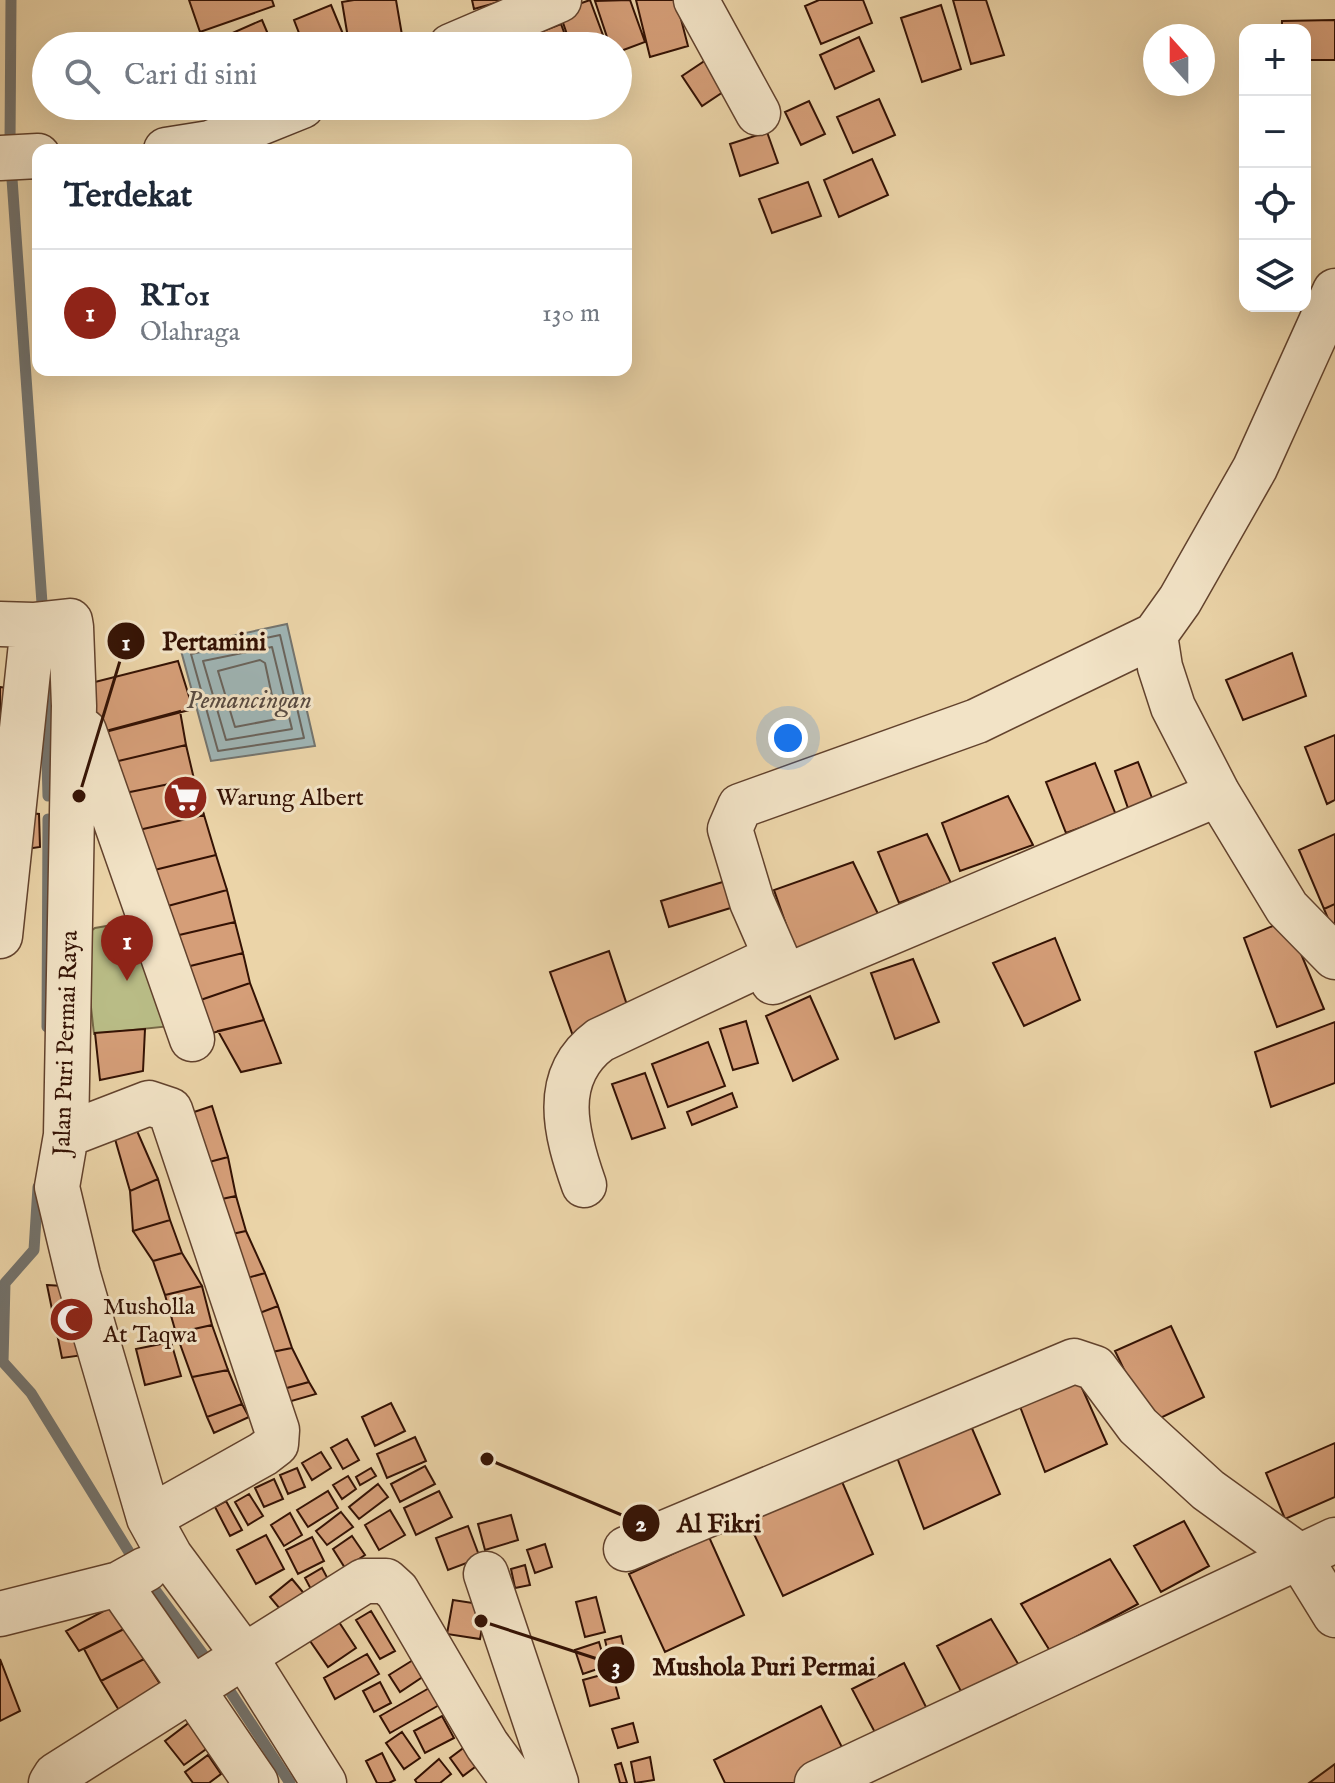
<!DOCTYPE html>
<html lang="id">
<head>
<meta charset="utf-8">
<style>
  :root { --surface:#fff; --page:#f2f2f3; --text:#1f2937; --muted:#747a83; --line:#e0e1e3; --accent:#8f2418 }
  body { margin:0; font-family:"IM FELL English",serif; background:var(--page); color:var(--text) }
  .controls { position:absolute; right:24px; top:24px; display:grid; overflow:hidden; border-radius:16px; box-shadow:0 8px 32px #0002 }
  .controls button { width:72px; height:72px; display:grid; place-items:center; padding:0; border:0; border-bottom:2px solid var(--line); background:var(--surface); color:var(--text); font:40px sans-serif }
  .compass { position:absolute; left:1143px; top:24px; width:72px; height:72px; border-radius:50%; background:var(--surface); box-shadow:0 8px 32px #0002; rotate:339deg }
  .you { position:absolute; left:788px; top:738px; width:28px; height:28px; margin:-20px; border:6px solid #fff; border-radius:50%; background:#1a73e8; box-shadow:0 0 0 12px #1a73e833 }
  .badge { display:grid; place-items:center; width:52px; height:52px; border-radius:50%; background:var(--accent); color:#fff; font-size:26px; font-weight:700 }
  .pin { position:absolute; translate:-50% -66px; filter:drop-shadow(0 2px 4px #0008) }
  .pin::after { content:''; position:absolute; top:42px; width:28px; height:24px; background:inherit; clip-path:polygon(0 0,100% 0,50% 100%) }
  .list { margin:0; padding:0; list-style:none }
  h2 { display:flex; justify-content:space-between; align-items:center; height:104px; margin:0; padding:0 32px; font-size:34px }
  h2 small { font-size:26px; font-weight:400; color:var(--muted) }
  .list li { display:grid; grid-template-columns:52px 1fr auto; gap:24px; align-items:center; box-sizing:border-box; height:128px; padding:0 32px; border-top:2px solid var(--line) }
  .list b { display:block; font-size:30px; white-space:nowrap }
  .list p { margin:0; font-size:26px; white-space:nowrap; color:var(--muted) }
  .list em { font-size:26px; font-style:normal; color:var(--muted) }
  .icon { flex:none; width:44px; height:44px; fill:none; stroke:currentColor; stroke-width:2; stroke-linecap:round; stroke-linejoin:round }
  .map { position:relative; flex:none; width:1335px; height:1783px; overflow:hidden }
  .search { position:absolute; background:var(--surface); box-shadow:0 8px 32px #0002; left:32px; top:32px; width:600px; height:88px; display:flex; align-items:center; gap:20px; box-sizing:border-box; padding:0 28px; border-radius:44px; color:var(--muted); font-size:30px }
  .panel { position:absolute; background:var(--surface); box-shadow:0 8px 32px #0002; left:32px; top:144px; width:600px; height:232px; border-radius:16px }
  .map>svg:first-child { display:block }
  .green { fill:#b9bc86; stroke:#766745; stroke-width:2 }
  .water { fill:#9fb5b5; stroke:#74746e; stroke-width:2 }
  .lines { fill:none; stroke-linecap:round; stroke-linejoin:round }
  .shore { stroke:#6a645c; stroke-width:2 }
  .stream { stroke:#74746e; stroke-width:11 }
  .building { fill:#d59e78; stroke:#341204; stroke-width:2 }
  .minor-casing { stroke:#62422d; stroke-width:47 }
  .minor { stroke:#f2e3c6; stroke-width:44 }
  .labels { text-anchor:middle; stroke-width:6; stroke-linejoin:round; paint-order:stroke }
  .poi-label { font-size:24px; fill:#341204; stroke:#f2e3c6; text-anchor:start }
  .street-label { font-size:24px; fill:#341204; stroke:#f2e3c6 }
  .water-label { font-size:26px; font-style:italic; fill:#594b42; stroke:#f2e3c6 }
  .leader { fill:none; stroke:#341204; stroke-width:3 }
  .callout-dot { fill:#341204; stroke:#f2e3c6; stroke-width:3 }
  .mark-label { font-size:24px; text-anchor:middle; font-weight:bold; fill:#fff }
  .callout-label { font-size:26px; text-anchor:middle; font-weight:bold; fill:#341204; stroke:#f2e3c6; stroke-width:6; stroke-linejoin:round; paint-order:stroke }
</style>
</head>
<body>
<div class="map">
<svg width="1335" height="1783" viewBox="0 0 1335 1783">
  <rect width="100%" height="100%" fill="#ebd4a8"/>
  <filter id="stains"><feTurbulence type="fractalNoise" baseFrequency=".0025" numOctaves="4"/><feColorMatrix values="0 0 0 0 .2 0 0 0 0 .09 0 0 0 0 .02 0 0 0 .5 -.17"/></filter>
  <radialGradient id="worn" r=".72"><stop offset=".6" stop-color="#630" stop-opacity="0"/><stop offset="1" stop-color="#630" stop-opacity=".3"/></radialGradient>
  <path class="green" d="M135,921L181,1025L94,1034L83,937L95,928Z"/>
  <path class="water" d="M287,624L315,746L211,761L180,647Z"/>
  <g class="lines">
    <path class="shore" d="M280,635L304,738L218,751L191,654Z
      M272,647L292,729L226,740L203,661Z
      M260,660L265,663L277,719L235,727L218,671Z"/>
    <path class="stream" d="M10,143L11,0
      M11,165L42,603
      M45,689L48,796
      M47,1027L48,819
      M38,1187L34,1250L5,1283L3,1362L31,1393L137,1565
      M147,1579L211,1665
      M224,1682L290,1783"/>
  </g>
  <path class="building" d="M189,0H272L274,6L200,32Z
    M354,0H396L402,35L349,44L342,2Z
    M472,0H506L474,9Z
    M590,0L607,46H571L559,11Z
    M630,0L645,42L618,52V46H610L595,1Z
    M636,0H676L688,46L650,57Z
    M819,0H863L872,23L821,44L805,6Z
    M953,0H986L1004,55L971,64Z
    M331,5L348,46H304L294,20Z
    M941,5L961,69L922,82L901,18Z
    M262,20L273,46H224L221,38Z
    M1335,20V60H1305V30H1282V21Z
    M561,24L569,46H506L543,31Z
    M859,37L874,71L835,89L820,55Z
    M718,52L738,82L702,106L682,76Z
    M879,99L895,135L853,153L837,117Z
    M809,101L825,134L801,145L785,112Z
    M144,106H174L145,111Z
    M767,132L778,163L740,176L730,144Z
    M872,159L888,195L839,217L824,180Z
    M808,182L821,216L772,233L759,199Z
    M1292,653L1306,696L1243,720L1226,680Z
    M178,661L193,709L94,735L87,684Z
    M0,687L7,688L0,734Z
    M180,711L186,745L110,763L102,732Z
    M1335,735V800L1327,804L1305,747Z
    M186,745L194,779L120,794L110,763Z
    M1138,762L1154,803L1129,811L1115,771Z
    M1095,763L1116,815L1066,833L1046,782Z
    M194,779L204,815L130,832L120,794Z
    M1008,796L1033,845L960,871L942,823Z
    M19,812L39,814L40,847L19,850Z
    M204,815L216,855L142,873L130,832Z
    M927,834L951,883L899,903L878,852Z
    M1335,834V904L1324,909L1299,850Z
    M216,855L227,890L153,910L142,873Z
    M853,862L880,918L796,953L774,890Z
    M729,880L737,906L669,927L661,901Z
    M227,890L235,922L162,939L153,910Z
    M1335,904V935L1324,909Z
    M1287,920L1324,1009L1277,1027L1244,938Z
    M235,922L243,953L174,970L162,939Z
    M1055,938L1080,1000L1024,1026L993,963Z
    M609,951L630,1014L573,1036L550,972Z
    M243,953L250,983L186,1005L174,970Z
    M913,959L939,1022L895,1039L871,973Z
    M250,983L264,1020L196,1037L186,1005Z
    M810,996L838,1059L793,1081L766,1016Z
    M264,1020L281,1063L241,1072L218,1031Z
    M746,1021L758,1063L733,1070L720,1029Z
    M1335,1022V1083L1271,1107L1255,1052Z
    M145,1029L143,1071L100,1080L95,1033Z
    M708,1042L725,1086L668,1107L652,1064Z
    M645,1073L665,1128L632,1139L612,1084Z
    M732,1093L737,1107L692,1125L687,1112Z
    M212,1106L228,1157L194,1166L179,1117Z
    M134,1124L158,1179L130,1191L113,1132Z
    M228,1157L236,1196L203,1203L194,1166Z
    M158,1179L170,1220L133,1231L130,1191Z
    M236,1196L246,1231L214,1238L203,1203Z
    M170,1220L182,1253L153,1261L133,1231Z
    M246,1231L265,1273L230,1283L214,1238Z
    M182,1253L202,1286L165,1295L153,1261Z
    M265,1273L278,1306L244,1319L230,1283Z
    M47,1285L80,1287L98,1353L62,1358Z
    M202,1286L212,1325L176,1333L165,1295Z
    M278,1306L292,1348L257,1355L244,1319Z
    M212,1325L228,1370L192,1377L176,1333Z
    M1171,1326L1204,1397L1150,1423L1115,1351Z
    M171,1342L181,1376L145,1385L136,1349Z
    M292,1348L309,1382L272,1392L257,1355Z
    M228,1370L242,1404L207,1417L192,1377Z
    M1074,1370L1107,1444L1045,1472L1016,1396Z
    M309,1382L316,1394L274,1406L272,1392Z
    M391,1403L405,1431L375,1446L362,1417Z
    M242,1404L249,1417L214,1433L207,1417Z
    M968,1419L1000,1494L924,1529L895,1452Z
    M415,1437L426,1461L387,1478L377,1454Z
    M347,1439L359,1460L343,1469L331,1448Z
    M1335,1443V1497L1285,1519L1266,1473Z
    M321,1452L331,1468L312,1480L302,1463Z
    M425,1466L435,1484L400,1502L391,1484Z
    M297,1468L305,1487L288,1494L280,1475Z
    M371,1468L376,1476L360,1485L356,1477Z
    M348,1476L356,1489L342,1499L333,1485Z
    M840,1477L873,1554L783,1596L747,1519Z
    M274,1479L283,1499L264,1507L255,1488Z
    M378,1484L388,1497L359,1519L349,1507Z
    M328,1491L338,1508L308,1527L297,1510Z
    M439,1491L452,1517L416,1535L404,1508Z
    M249,1494L263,1516L248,1525L235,1502Z
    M226,1501L242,1530L230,1536L215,1507Z
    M390,1510L405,1535L379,1550L365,1525Z
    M341,1512L353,1527L327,1545L316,1531Z
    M290,1513L302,1535L284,1546L271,1525Z
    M511,1515L518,1540L485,1550L478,1524Z
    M1184,1521L1209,1566L1161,1592L1134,1546Z
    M468,1526L480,1558L448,1570L436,1538Z
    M266,1535L284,1569L256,1584L237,1550Z
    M352,1536L365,1555L345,1568L333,1549Z
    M312,1537L324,1561L298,1574L286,1550Z
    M709,1537L744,1615L665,1652L629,1574Z
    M545,1544L552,1567L535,1573L527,1550Z
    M1110,1559L1138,1604L1050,1651L1021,1604Z
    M525,1565L530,1585L515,1588L511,1569Z
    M322,1568L330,1583L313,1593L305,1578Z
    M292,1579L307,1597L285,1615L270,1597Z
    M596,1597L605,1632L585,1637L576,1602Z
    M453,1600L486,1605L480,1639L447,1634Z
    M113,1606L126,1628L79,1651L66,1631Z
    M371,1611L395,1651L380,1659L356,1620Z
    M337,1619L356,1648L328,1667L308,1638Z
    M991,1619L1020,1667L964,1697L937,1646Z
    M126,1628L144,1659L101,1681L84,1649Z
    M621,1636L626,1657L610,1661L605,1640Z
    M599,1642L606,1666L583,1674L575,1650Z
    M367,1654L379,1674L335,1699L324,1678Z
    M0,1659L20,1711L0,1721Z
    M144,1659L162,1687L120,1712L101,1681Z
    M413,1660L424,1676L400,1692L389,1675Z
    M904,1663L930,1715L880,1742L852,1689Z
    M612,1672L619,1698L590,1706L583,1680Z
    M380,1682L391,1703L374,1712L363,1691Z
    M431,1687L441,1704L390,1733L380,1716Z
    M821,1706L848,1759L803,1783H725L714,1760Z
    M442,1716L454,1738L425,1753L414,1731Z
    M190,1722L209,1747L184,1765L165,1741Z
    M633,1723L638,1742L618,1748L612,1729Z
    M402,1732L420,1758L404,1769L386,1743Z
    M466,1746L479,1764L463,1776L450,1758Z
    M382,1753L395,1780L389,1783H377L366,1761Z
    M208,1755L221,1774L209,1783H193L185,1772Z
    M650,1757L654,1780L635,1783L631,1762Z
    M439,1759L451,1774L440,1783H417L415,1780Z
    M621,1763L627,1783H620L615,1765Z
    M1335,1764V1783H1309Z"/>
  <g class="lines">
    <defs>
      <path id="minor" d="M696,0L758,113
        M451,46L559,0
        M166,150L210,143L302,106
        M0,158L38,156
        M1335,291L1255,468L1180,600L1155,635L1160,667L1173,707L1218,794L1287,908L1335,957
        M0,624L33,625L0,936
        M33,625L70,621L71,627L74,706L66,1135L57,1187L78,1275L149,1518L170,1556L245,1657L324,1783
        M84,731L192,1039
        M773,982L1218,794
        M66,1135L149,1103L170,1110L277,1430L276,1444L263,1454L149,1518
        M584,1185C566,1134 550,1077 600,1040L776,957L752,902L730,829L740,806L977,721L1155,635
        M626,1549L1074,1361L1095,1368L1138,1426L1208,1490L1298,1555L1335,1615
        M486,1574L556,1783
        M119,1584L192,1689L364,1581H386L397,1591L487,1745L515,1783
        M0,1614L119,1584L146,1569
        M51,1783L56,1775L192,1689L256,1783
        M817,1783L1335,1540"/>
    </defs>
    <use href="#minor" class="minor-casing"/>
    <use href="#minor" class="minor"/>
  </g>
  <defs>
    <symbol id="supermarket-disc" viewBox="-11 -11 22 22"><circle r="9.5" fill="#8f2418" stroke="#f2e3c6"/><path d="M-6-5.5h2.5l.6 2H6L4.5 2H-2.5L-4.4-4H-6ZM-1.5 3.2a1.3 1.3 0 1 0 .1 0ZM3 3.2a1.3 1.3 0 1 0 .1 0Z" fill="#fff"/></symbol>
    <symbol id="mosque-disc" viewBox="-11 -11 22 22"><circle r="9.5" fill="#8f2418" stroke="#f2e3c6"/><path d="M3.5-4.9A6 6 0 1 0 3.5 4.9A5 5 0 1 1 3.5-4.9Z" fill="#fff"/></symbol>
  </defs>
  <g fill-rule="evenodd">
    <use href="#supermarket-disc" x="160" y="772" width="51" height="51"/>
    <use href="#mosque-disc" x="46" y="1294" width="51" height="51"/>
  </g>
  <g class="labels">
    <g class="poi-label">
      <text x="216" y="805">Warung Albert</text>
      <text x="103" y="1314">Musholla<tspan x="103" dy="28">At Taqwa</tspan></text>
    </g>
    <g class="street-label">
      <text transform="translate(65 1043) rotate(-88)" y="8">Jalan Puri Permai Raya</text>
    </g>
    <g class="water-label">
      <text x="249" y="708">Pemancingan</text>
    </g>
  </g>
  <path class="leader" d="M79 796L126 641M487 1459L641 1523M481 1621L616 1665"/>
  <g class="callout-dot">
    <circle cx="79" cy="796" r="8"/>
    <circle cx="487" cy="1459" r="8"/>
    <circle cx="481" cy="1621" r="8"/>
    <circle cx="126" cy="641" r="20"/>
    <circle cx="641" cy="1523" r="20"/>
    <circle cx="616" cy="1665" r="20"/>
  </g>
  <g class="mark-label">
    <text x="126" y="650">1</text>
    <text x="641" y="1531">2</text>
    <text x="616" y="1674">3</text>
  </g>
  <g class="callout-label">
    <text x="214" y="650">Pertamini</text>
    <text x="719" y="1532">Al Fikri</text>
    <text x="764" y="1675">Mushola Puri Permai</text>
  </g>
  <rect width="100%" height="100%" filter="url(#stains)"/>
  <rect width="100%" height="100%" fill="url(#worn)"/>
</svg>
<div class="controls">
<button>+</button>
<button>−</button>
<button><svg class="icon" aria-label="locate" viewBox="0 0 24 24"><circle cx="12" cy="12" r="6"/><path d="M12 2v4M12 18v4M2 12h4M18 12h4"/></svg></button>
<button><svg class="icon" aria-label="layers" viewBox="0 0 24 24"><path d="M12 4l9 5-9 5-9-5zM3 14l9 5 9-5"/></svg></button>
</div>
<svg class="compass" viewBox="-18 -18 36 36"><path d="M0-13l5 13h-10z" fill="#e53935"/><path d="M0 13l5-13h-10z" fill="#747a83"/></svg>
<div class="you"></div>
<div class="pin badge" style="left:127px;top:981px">1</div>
<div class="search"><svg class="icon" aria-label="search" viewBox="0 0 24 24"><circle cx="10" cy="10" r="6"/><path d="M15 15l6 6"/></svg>Cari di sini</div>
<section class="panel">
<h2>Terdekat<small></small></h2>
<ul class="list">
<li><span class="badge">1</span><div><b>RT01</b><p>Olahraga</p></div><em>130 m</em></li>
</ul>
</section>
</div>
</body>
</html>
